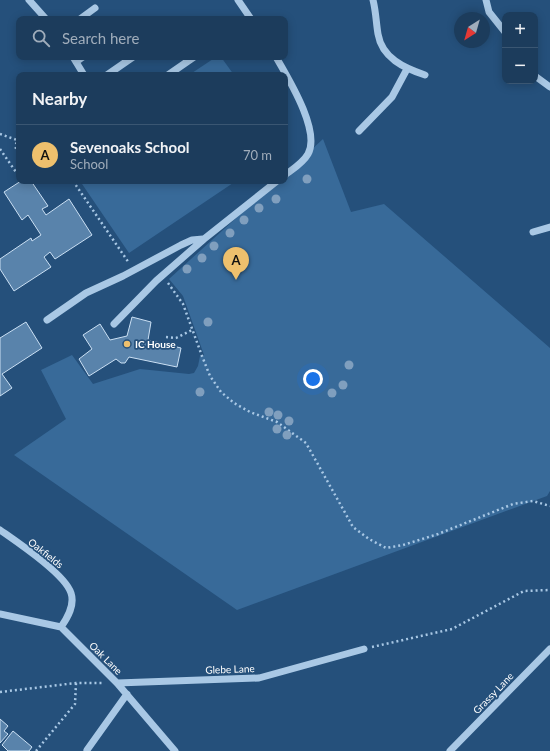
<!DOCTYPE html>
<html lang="en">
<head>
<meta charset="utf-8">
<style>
  :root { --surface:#1c3c5c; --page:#254362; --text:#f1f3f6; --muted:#a0adbb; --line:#3a5672; --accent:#eec06d }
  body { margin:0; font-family:Lato,sans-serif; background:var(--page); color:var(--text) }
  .controls { position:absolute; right:12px; top:12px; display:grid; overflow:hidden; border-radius:8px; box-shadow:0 2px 10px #0003 }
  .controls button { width:36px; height:36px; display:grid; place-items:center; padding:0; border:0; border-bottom:1px solid var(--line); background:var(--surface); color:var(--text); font:20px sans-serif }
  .compass { position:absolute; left:454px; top:12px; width:36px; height:36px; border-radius:50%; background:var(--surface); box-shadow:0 2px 10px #0003; rotate:217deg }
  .you { position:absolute; left:313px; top:379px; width:14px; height:14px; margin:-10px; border:3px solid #fff; border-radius:50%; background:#1a73e8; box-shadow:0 0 0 6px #1a73e833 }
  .badge { display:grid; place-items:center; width:26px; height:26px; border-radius:50%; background:var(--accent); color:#111; font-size:13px; font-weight:700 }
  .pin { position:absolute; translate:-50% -33px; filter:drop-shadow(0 1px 2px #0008) }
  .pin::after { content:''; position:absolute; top:21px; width:14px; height:12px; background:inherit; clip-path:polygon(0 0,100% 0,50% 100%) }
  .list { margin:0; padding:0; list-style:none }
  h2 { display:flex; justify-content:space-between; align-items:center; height:52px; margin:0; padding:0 16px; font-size:17px }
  h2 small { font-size:13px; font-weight:400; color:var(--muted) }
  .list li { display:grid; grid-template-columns:26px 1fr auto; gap:12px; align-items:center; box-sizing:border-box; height:60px; padding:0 16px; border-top:1px solid var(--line) }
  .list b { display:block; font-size:15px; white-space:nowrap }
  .list p { margin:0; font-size:13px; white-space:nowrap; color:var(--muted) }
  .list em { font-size:13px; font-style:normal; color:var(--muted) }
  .icon { flex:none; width:22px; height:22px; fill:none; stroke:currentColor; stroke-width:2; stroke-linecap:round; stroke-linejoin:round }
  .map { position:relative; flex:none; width:550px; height:751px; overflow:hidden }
  .search { position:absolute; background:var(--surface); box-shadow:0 2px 10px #0003; left:16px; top:16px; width:272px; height:44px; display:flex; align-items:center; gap:10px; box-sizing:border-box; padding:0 14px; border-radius:8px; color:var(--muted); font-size:15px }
  .panel { position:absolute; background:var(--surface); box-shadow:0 2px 10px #0003; left:16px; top:72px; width:272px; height:112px; border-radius:8px }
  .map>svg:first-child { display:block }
  .green { fill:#386a99 }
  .building { fill:#5983ab; stroke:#cbe0f4 }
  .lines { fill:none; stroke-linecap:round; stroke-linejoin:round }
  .path { stroke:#a9c8e5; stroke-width:2.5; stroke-dasharray:2 3; stroke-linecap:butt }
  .minor { stroke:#a9c8e5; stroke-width:7 }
  .tree { fill:#809fbe }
  .poi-dot { fill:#eec06d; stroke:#25507b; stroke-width:1.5 }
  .labels { text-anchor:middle; stroke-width:3.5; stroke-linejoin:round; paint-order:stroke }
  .poi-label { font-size:10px; font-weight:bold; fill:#fff; stroke:#25507b; text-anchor:start }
  .street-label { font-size:10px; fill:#fff; stroke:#25507b }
</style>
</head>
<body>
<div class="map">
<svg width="550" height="751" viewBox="0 0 550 751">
  <rect width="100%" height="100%" fill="#25507b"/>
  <path class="green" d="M216,57H221L234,75H189Z
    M323,139L351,212L384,204L550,348V491L547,496L237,610L14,455L66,419L41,370L72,355L93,384L140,369L189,374L194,373L198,366L200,356L204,355L183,296L169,279L277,181H285V174Z
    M80,181H236L129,253Z"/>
  <path class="building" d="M21,181H31L48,206L42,209L46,215L69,199L92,235L55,259L50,252L44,257L51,267L14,291L0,269V259L31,238L32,241L41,235L28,215L22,220L4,192Z
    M132,317L151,322L148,340L181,348L177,367L129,357L125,363H121L116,359L89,376L79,359L92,349L83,335L100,324L110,340L127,336Z
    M26,322L42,348L2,374L12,388L0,396V338Z
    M0,719L8,726L4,731L8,734L0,743Z
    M13,731L32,747L29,751H8L2,745Z"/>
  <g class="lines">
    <path class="path" d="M0,134L17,140
      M19,138L15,146L19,156
      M0,149L18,175
      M73,181L129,263
      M168,283L183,304L202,356L210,376L221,392L234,403L250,412L277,422L306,443L353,527L369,539L386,548L403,545L438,534L513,504L533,501L550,506
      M166,337L176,338L192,330
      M372,647L452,629L524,591L550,590
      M0,692L76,683H104
      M36,751L75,704L76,683"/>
    <path class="minor" d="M29,0L46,19
      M238,0L251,19
      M373,0C376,12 376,22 378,34C382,58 404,68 425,75
      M486,0L489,12L505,32
      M80,19L95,8
      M73,57L84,75
      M276,57C288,78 321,131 308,154C303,163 293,169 285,175
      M76,62L83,57
      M107,75L133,57
      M168,75L194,57
      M535,76L550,87
      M359,131L392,97L407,69
      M533,232L550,227
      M47,320L86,293L123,276L181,245L192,240L203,239
      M114,324L156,281L204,239L277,181
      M0,530C17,542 65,574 71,593C75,605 68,617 61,627
      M0,614L61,627L117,683L175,751
      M117,683L259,678L364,649
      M87,750L127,694
      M450,751L550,649"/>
  </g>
  <g class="tree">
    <circle cx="307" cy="179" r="4.5"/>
    <circle cx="276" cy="199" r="4.5"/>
    <circle cx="259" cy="208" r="4.5"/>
    <circle cx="244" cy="220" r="4.5"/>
    <circle cx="230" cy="233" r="4.5"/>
    <circle cx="214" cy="246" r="4.5"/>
    <circle cx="202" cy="258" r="4.5"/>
    <circle cx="187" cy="269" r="4.5"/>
    <circle cx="208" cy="322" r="4.5"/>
    <circle cx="349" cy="365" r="4.5"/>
    <circle cx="343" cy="385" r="4.5"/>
    <circle cx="200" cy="392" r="4.5"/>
    <circle cx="332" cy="393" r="4.5"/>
    <circle cx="269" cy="412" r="4.5"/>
    <circle cx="278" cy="415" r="4.5"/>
    <circle cx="289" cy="421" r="4.5"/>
    <circle cx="277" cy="429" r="4.5"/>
    <circle cx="287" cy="435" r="4.5"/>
  </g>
  <circle class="poi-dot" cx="127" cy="344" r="4"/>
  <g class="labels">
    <g class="poi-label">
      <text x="135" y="348">IC House</text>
    </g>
    <g class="street-label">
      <text transform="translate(46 553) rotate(38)" y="4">Oakfields</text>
      <text transform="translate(106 658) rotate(45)" y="4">Oak Lane</text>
      <text transform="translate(230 669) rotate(-2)" y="4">Glebe Lane</text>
      <text transform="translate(493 693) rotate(-46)" y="4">Grassy Lane</text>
    </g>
  </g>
</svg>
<div class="controls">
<button>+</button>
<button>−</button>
</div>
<svg class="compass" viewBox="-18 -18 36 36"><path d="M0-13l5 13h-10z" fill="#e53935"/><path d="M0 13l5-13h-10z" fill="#a0adbb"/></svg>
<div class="you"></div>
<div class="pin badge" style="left:236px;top:280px">A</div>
<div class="search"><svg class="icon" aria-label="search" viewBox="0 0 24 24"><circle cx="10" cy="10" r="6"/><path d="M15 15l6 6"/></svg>Search here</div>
<section class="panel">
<h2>Nearby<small></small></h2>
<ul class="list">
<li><span class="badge">A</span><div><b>Sevenoaks School</b><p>School</p></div><em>70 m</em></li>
</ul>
</section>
</div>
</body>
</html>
